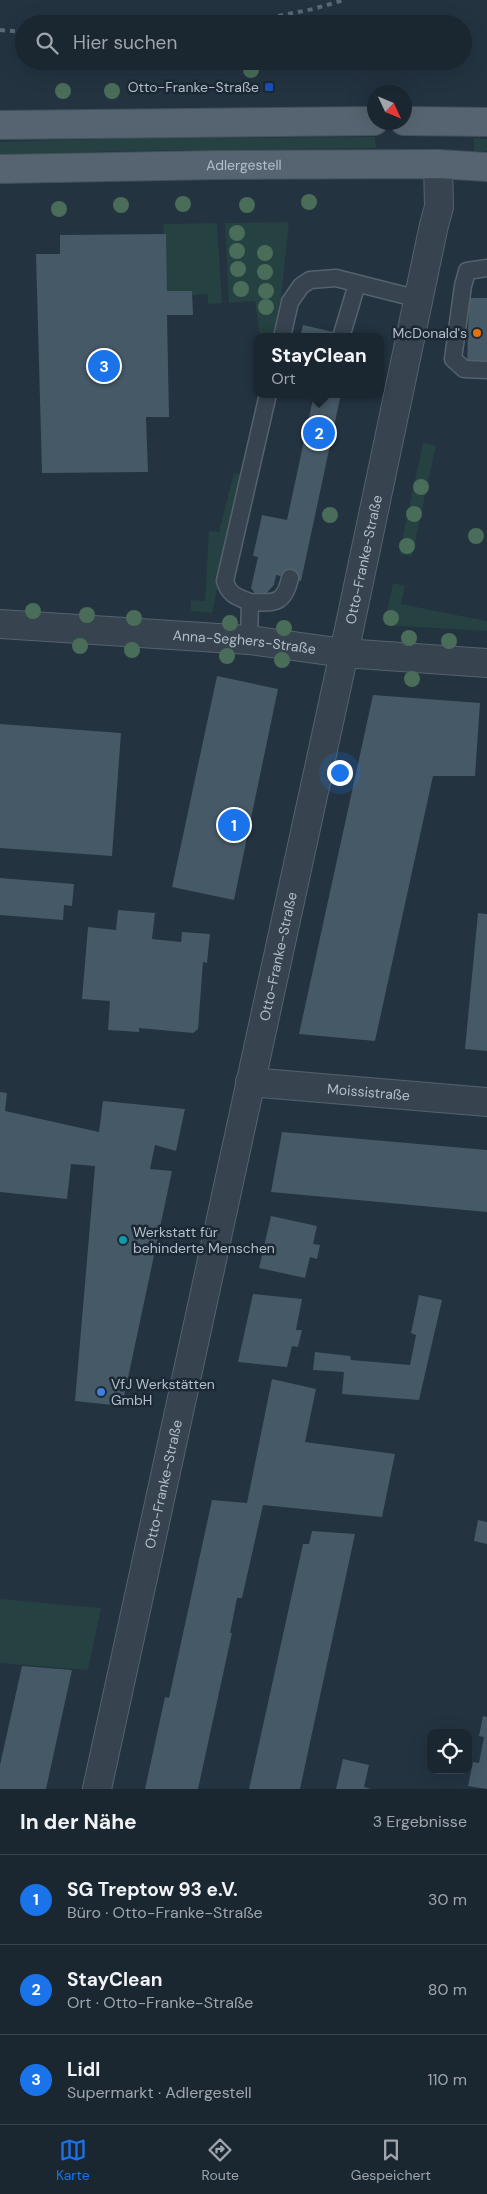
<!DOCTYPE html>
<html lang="de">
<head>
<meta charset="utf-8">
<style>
  :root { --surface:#1a2630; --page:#27323c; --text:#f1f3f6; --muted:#9fa5ab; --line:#38434c; --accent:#1a73e8 }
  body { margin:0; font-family:"DM Sans",sans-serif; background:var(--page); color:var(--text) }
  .controls { position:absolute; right:15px; bottom:15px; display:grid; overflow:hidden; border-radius:10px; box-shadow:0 5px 20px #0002 }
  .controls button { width:45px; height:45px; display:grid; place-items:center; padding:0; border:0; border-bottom:1px solid var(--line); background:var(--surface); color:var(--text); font:25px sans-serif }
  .compass { position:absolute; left:367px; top:85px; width:45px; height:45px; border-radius:50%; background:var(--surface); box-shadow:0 5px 20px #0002; rotate:134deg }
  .you { position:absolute; left:339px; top:772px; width:18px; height:18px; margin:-12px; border:4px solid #fff; border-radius:50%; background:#1a73e8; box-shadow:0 0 0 8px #1a73e833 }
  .badge { display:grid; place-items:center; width:32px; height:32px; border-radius:50%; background:var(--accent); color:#fff; font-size:16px; font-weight:700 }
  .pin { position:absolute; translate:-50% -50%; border:2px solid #fff; box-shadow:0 1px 5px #0006 }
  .popup { position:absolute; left:254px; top:333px; width:130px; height:65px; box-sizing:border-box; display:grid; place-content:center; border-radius:10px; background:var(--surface); filter:drop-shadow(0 1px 4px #0005); font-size:16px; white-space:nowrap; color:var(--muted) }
  .popup b { font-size:19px; color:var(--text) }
  .popup::after { content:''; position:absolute; left:50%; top:100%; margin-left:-10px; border:10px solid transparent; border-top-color:var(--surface) }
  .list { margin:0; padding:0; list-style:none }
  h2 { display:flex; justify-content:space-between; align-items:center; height:65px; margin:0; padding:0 20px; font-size:21px }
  h2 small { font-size:16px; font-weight:400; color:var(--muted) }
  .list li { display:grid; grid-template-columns:32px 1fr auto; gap:15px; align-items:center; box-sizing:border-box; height:90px; padding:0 20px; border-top:1px solid var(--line) }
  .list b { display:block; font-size:19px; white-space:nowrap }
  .list p { margin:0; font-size:16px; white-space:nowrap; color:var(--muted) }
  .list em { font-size:16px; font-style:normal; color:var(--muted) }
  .icon { flex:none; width:28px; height:28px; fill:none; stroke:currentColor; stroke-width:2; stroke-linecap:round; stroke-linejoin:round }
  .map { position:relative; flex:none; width:487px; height:1789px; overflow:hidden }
  .search { position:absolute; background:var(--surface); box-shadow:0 5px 20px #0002; left:15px; right:15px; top:15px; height:55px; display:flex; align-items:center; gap:12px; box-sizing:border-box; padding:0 18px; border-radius:28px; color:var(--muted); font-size:19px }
  .sheet { height:335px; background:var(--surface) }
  nav { display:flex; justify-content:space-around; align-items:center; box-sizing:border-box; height:70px; border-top:1px solid var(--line); background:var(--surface); font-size:14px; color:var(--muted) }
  nav a { display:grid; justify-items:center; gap:2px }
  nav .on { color:var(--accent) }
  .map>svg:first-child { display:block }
  .grass { fill:#254141 }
  .building { fill:#465966 }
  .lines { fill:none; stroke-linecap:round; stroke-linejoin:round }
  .service-casing { stroke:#55626e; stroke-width:19 }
  .minor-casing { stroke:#55626e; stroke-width:30 }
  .primary-casing { stroke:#43505c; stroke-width:30 }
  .service { stroke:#374450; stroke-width:16 }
  .minor { stroke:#374450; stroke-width:28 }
  .primary { stroke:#556470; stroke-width:28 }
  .rail { stroke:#596977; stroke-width:4; stroke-dasharray:5 5; stroke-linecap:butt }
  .tree { fill:#4a6d59 }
  .transit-dot { fill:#1a4fb4; stroke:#1c2935; stroke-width:2 }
  .food-dot { fill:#e8710a; stroke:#1c2935; stroke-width:2 }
  .culture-dot { fill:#0f9aa8; stroke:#1c2935; stroke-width:2 }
  .shop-dot { fill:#3f7fe0; stroke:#1c2935; stroke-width:2 }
  .labels { text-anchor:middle; stroke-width:5; stroke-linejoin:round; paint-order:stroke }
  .poi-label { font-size:14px; fill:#b3bfcb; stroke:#1c2935; text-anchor:end }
  .street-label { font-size:14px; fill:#b3bfcb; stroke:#1c2935 }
</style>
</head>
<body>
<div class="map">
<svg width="487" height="1789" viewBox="0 0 487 1789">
  <rect width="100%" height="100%" fill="#233340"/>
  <path class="grass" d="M375,137L376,148L125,151L0,155V142L128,138Z
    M474,138L487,139V151H474Z
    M289,222L281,298L273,337H260L255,301L229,303L225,223Z
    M217,223L222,303L208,304V294L192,295V291H167L163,224Z
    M423,443L436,445L412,556L399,554Z
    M234,473L242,474L212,613L190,611L191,600L205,601L209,531L219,532Z
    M393,583L405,586L401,604L487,621V631L384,625Z
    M0,1599L101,1608L88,1670L0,1663Z"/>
  <path class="building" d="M166,234L167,291H192L193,315H167L169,417H146L148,472L42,473L36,254H60V235Z
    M469,298H487V368L467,367Z
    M303,325L342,334L350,337H300Z
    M314,394H341L301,581L276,575L274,585L264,596L256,595L251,588L258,557L253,556L262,515L287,520Z
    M217,676L278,689L234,900L172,887Z
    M373,695L480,703L475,776H433L375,1041L299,1034Z
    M0,724L121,733L112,856L0,848Z
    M0,878L74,884L72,906L64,905L63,920L0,915Z
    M118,910L155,913L152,939L181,942L182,932L210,934L207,963L203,962L198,1029L193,1033L139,1028V1032L108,1030L110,1001L82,999L88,927L116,930Z
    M478,913L487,914V1051L465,1049Z
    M0,1092L7,1093L5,1111L99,1132L103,1101L185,1109L176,1151L155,1145L150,1169L172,1171L122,1406L75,1401L95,1166L71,1164L67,1199L0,1192Z
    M282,1132L487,1150V1212L271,1192Z
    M271,1216L317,1226L313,1244L320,1245L317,1259L310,1257L305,1278L259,1268Z
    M253,1294L302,1299L296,1330H302L298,1347L292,1346L287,1367L238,1362Z
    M419,1295L442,1300L419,1400L342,1394L344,1372L313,1370L315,1352L350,1356L351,1360L410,1365L416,1335L411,1333Z
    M272,1379L316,1389L305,1442L395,1454L382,1517L263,1505L242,1598H237L230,1633H232L198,1789H145L165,1697L169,1698L212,1500L247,1503Z
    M478,1520L487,1522V1544L474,1541Z
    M312,1531L355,1534L300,1789H249L303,1544H309Z
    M22,1666L72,1670L46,1789H0V1765Z
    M483,1716L487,1717V1789L468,1786L473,1762L479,1763L484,1737L479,1736Z
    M343,1759L369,1765L364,1787L371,1789H336Z"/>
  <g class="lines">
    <defs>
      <path id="service" d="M487,268L467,271L463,286L453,359L464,369L487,370
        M342,334L357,284
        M282,337L290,302L301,286L310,280L336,278L419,299
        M250,602C274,603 284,605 290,578
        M249,640L250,602C237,597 229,595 225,581L268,394"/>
      <g id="minor">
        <path id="s1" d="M0,624L249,640L344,653L487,663"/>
        <path id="s2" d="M250,1082L487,1102"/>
        <path id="s3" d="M97,1789L344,653L434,225L439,207L438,164"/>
      </g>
      <g id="primary">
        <path d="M404,121L487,122"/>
        <path d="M0,125L374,121"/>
        <path id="s4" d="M0,169L217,165L438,164L487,167"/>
      </g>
    </defs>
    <use href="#service" class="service-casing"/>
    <use href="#minor" class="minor-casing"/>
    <use href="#primary" class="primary-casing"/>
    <use href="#service" class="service"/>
    <use href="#minor" class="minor"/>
    <use href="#primary" class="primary"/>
    <path class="rail" d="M239,24L313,9L344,0
      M0,30L24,32"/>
  </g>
  <g class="tree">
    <circle cx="251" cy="70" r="8"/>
    <circle cx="63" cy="91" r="8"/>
    <circle cx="112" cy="91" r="8"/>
    <circle cx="309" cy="202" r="8"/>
    <circle cx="183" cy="204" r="8"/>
    <circle cx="121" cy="205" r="8"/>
    <circle cx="247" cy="205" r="8"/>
    <circle cx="59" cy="209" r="8"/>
    <circle cx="237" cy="233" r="8"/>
    <circle cx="237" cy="251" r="8"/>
    <circle cx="265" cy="253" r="8"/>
    <circle cx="238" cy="269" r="8"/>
    <circle cx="265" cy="272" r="8"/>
    <circle cx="241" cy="289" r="8"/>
    <circle cx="266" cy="291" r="8"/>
    <circle cx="266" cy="307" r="8"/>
    <circle cx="421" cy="487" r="8"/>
    <circle cx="414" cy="514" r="8"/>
    <circle cx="330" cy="515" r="8"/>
    <circle cx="476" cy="536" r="8"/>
    <circle cx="407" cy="546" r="8"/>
    <circle cx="33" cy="611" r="8"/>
    <circle cx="87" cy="615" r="8"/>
    <circle cx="134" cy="618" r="8"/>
    <circle cx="391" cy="618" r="8"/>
    <circle cx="230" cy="623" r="8"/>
    <circle cx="284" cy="628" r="8"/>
    <circle cx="409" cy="638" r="8"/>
    <circle cx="449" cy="641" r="8"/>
    <circle cx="80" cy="646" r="8"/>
    <circle cx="132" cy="650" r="8"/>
    <circle cx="227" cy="656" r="8"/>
    <circle cx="282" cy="660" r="8"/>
    <circle cx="412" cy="679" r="8"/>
  </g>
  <rect class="transit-dot" x="264" y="82" width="10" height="10" rx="2.5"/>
  <circle class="food-dot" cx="477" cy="333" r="5"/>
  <circle class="culture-dot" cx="123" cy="1240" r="5"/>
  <circle class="shop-dot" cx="101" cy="1392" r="5"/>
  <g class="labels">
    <g class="poi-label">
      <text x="259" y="92">Otto-Franke-Straße</text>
      <text x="467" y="338">McDonald's</text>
      <text x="133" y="1237" text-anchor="start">Werkstatt für<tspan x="133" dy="16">behinderte Menschen</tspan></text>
      <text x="111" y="1389" text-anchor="start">VfJ Werkstätten<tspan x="111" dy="16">GmbH</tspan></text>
    </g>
    <g class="street-label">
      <text dy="5" stroke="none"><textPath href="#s4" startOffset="244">Adlergestell</textPath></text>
      <text dy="5" stroke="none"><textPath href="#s3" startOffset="1258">Otto-Franke-Straße</textPath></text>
      <text dy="5" stroke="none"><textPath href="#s1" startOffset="245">Anna-Seghers-Straße</textPath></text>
      <text dy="5" stroke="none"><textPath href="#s3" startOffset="852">Otto-Franke-Straße</textPath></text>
      <text dy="5" stroke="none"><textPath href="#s2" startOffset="119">Moissistraße</textPath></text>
      <text dy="5" stroke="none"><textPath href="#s3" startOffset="312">Otto-Franke-Straße</textPath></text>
    </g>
  </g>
</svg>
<div class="controls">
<button><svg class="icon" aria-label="locate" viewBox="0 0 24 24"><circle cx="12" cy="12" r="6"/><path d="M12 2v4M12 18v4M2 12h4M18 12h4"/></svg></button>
</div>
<svg class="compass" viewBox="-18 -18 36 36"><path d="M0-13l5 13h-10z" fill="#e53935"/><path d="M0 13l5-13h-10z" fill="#9fa5ab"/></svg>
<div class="you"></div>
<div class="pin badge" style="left:234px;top:825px">1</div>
<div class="pin badge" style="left:319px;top:433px">2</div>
<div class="popup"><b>StayClean</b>Ort</div>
<div class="pin badge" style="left:104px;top:366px">3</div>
<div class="search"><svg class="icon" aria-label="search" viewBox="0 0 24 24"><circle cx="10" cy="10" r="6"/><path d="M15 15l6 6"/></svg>Hier suchen</div>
</div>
<section class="sheet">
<h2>In der Nähe<small>3 Ergebnisse</small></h2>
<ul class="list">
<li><span class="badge">1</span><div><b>SG Treptow 93 e.V.</b><p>Büro · Otto-Franke-Straße</p></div><em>30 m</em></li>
<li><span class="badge">2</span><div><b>StayClean</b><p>Ort · Otto-Franke-Straße</p></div><em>80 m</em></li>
<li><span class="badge">3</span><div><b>Lidl</b><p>Supermarkt · Adlergestell</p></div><em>110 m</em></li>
</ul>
</section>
<nav>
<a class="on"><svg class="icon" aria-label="map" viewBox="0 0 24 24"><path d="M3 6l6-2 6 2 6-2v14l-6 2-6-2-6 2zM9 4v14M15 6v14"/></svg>Karte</a>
<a><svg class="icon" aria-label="directions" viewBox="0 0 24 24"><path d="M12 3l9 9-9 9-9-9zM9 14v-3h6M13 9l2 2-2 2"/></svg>Route</a>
<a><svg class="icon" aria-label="saved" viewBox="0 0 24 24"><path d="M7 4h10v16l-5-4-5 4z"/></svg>Gespeichert</a>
</nav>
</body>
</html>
